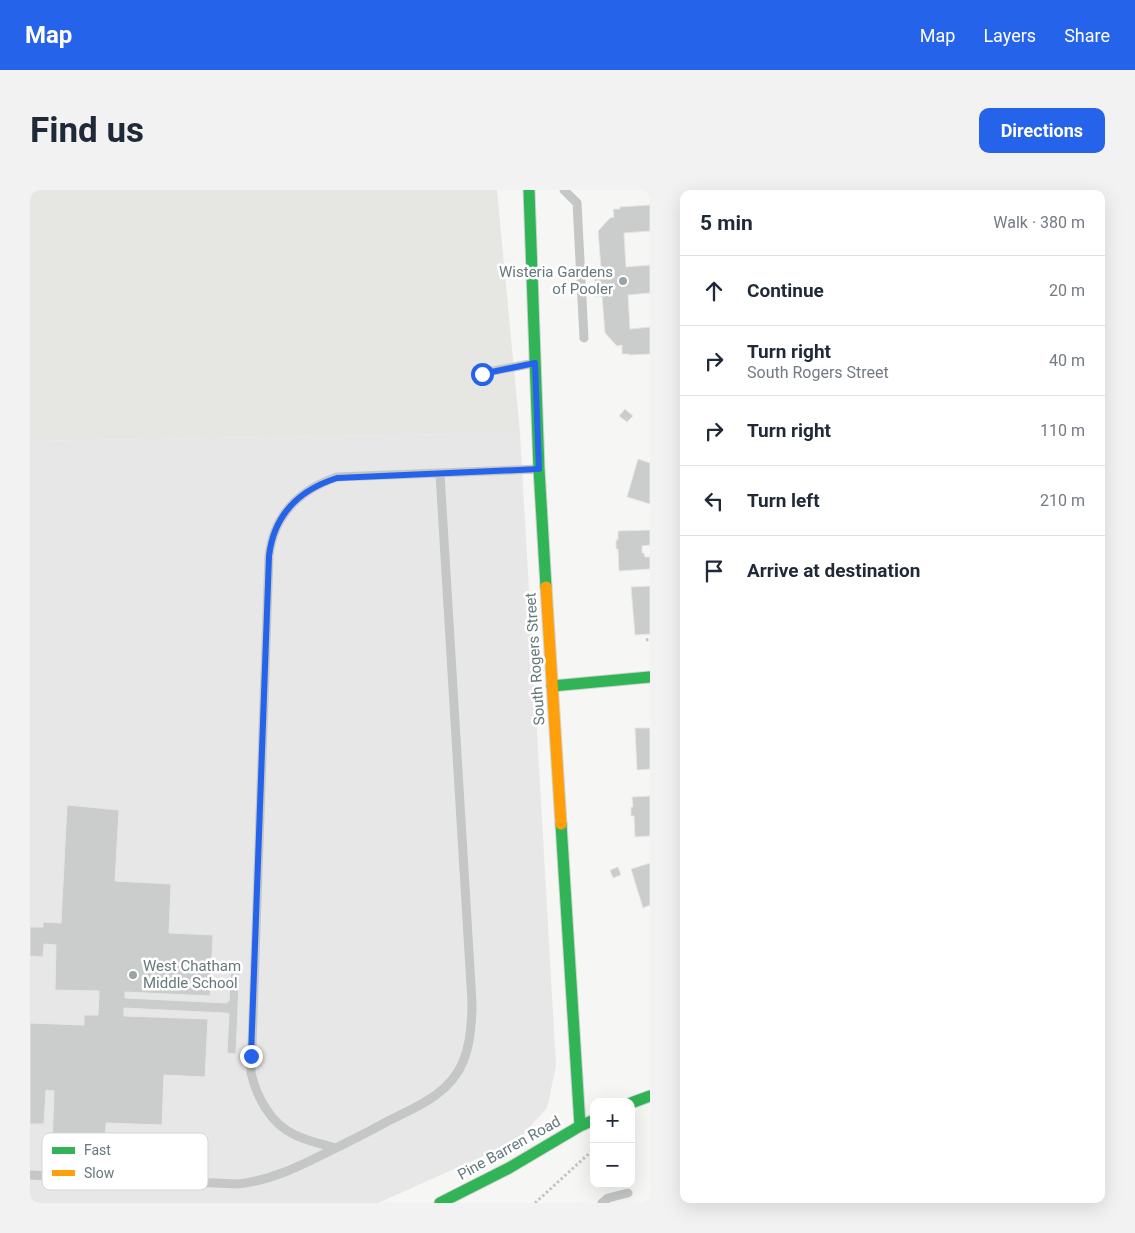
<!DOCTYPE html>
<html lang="en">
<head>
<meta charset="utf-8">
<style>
  :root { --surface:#fff; --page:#f2f2f3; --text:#1f2937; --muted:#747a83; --line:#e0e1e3; --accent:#2563eb }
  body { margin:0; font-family:Roboto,sans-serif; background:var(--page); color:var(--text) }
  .controls { position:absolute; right:15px; bottom:15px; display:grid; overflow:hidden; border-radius:10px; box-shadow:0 5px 20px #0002 }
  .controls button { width:45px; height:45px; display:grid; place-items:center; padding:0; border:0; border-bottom:1px solid var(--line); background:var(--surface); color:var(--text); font:25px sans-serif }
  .stop { position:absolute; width:15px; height:15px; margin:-11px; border:4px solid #2563eb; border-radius:50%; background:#fff }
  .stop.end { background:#2563eb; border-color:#fff; box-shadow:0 1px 5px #0008 }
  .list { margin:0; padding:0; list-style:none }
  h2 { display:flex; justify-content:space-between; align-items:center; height:65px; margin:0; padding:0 20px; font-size:21px }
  h2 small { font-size:16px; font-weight:400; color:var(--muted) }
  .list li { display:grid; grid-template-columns:32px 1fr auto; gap:15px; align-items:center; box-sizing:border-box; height:70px; padding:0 20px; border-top:1px solid var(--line) }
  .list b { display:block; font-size:19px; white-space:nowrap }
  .list p { margin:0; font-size:16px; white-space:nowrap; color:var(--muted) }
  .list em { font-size:16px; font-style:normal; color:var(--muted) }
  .icon { flex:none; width:28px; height:28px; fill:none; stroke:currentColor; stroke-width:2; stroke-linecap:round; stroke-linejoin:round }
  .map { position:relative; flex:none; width:620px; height:1013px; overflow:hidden; border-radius:10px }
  header { display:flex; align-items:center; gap:30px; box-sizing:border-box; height:70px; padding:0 25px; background:var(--accent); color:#fff }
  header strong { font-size:24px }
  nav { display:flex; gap:28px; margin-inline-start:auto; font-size:18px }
  .intro { display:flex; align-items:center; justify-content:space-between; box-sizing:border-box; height:120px; padding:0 30px }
  h1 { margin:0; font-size:35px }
  .button { padding:12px 22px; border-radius:10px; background:var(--accent); color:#fff; font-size:18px; font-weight:700 }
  main { display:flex; gap:30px; padding:0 30px }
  aside { flex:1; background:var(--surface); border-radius:10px; box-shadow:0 5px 20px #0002 }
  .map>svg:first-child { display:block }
  .built { fill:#e6e7e6 }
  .green { fill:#e6e7e3 }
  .building { fill:#cbcdcd; stroke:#e6e6e4 }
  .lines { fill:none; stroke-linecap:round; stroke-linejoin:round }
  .fast-casing { stroke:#d0d2d2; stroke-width:13 }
  .slow-casing { stroke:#d0d2d2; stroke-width:13 }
  .path { stroke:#c3c5c5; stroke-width:3; stroke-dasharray:2.5 2.5; stroke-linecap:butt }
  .lane { stroke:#c5c6c6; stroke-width:9 }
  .fast { stroke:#30b455; stroke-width:11 }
  .slow { stroke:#ff9f0a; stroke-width:11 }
  .route { stroke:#2563eb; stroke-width:6 }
  .poi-dot { fill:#98a4a6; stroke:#fff; stroke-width:2 }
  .labels { text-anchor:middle; stroke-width:5; stroke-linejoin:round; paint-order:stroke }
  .poi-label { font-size:15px; fill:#65787c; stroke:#fff; text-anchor:end }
  .street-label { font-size:15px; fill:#65787c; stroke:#fff }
  .key { fill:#fff; stroke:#d1d6d8; stroke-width:1 }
  .key-label { font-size:14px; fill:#65787c }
</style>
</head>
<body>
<header>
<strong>Map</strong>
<nav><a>Map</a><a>Layers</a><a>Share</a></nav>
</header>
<div class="intro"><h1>Find us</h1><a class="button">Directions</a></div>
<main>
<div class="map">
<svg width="620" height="1013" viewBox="0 0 620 1013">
  <rect width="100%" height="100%" fill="#f6f6f5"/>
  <path class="built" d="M490,243L526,876L517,918L487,951L348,1013H0V251Z"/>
  <path class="green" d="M0,0H467L490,243L0,251Z"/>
  <path class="building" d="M620,15V41L594,43L596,77L620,75V103L598,105L600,139L620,137V164L599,165V164H592V155L587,156L575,143L572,106L566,107L564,79L571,78L568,41L580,28L584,27L583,19H590V17Z
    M595,219L603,226L597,232L589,226Z
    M608,269L620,273V314L597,307Z
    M620,340V355L612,356V363H614L615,367H620V379L589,381L588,359H586V350H588V341Z
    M620,396V444L605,445L601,397Z
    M605,538H620V579L607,580Z
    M620,606V646L605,647L604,626H601V617H603L602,607Z
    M37,615L89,620L85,691L141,694L139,743L183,745L180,806L95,802V808L197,813V811H199L201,770L210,771L206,864L197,863L199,824L195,823L94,818V826L178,829L175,887L134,885L132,935L76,933L75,957L22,955L24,901L16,900L14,934H0V833L54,835V825H68L69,801L25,800L26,755L14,754L13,767L0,766V737H13V732L31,733Z
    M620,673V715L613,718L601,679Z
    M588,677L591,685L583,688L580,680Z"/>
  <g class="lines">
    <defs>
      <path id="fast" d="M499,0L509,279L516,397
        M522,496L620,487
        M531,634L550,936
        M601,913L620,906
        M410,1013L479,978L550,936L564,930"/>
      <path id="slow" d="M516,397L531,634"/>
    </defs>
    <use href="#fast" class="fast-casing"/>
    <use href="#slow" class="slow-casing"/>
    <path class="path" d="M616,450L620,449
      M505,1013L564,959"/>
    <path class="lane" d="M534,0L547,13L554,148
      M452,183L505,173
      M410,284L442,812C442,832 441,853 433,872C420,903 389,916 360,930C342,940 324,949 306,958C292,954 277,951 265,945C241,934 227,908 221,883L239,366C244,324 269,300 307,287L509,279
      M0,985L208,994C244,990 274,974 306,958
      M572,1013L578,1008L598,1003"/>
    <use href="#fast" class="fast"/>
    <use href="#slow" class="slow"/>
  </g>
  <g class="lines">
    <path class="route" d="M221,866L239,366C244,324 269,300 307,288L509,279L505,173L452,184"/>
  </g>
  <g class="poi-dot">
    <circle cx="593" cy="91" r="5"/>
    <circle cx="103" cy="785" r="5"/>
  </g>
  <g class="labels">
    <g class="poi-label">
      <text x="583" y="87">Wisteria Gardens<tspan x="583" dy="17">of Pooler</tspan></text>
      <text x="113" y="781" text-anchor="start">West Chatham<tspan x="113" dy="17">Middle School</tspan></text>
    </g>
    <g class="street-label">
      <text transform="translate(505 469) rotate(-94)" y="5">South Rogers Street</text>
      <text transform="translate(479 958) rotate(-29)" y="5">Pine Barren Road</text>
    </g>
  </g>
  <rect x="12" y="943" width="166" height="57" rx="8" class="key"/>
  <rect x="22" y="957" width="23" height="7" fill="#30b455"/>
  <rect x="22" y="980" width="23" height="6" fill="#ff9f0a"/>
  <g class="key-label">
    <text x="54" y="965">Fast</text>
    <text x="54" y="988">Slow</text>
  </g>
</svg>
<div class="controls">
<button>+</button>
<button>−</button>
</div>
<div class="stop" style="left:452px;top:184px"></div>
<div class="stop end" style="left:221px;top:866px"></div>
</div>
<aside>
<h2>5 min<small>Walk · 380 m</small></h2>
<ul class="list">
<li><svg class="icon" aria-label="ahead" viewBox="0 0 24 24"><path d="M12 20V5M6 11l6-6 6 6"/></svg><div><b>Continue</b></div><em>20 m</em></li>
<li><svg class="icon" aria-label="right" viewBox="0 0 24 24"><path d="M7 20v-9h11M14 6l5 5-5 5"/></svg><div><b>Turn right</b><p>South Rogers Street</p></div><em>40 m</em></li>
<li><svg class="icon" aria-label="right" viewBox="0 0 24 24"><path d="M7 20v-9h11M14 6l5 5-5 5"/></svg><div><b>Turn right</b></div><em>110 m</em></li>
<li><svg class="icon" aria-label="left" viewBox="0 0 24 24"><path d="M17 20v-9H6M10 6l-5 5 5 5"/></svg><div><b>Turn left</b></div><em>210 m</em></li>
<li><svg class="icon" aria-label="arrive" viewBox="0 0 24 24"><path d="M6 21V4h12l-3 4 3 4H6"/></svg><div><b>Arrive at destination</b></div></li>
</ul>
</aside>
</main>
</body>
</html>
